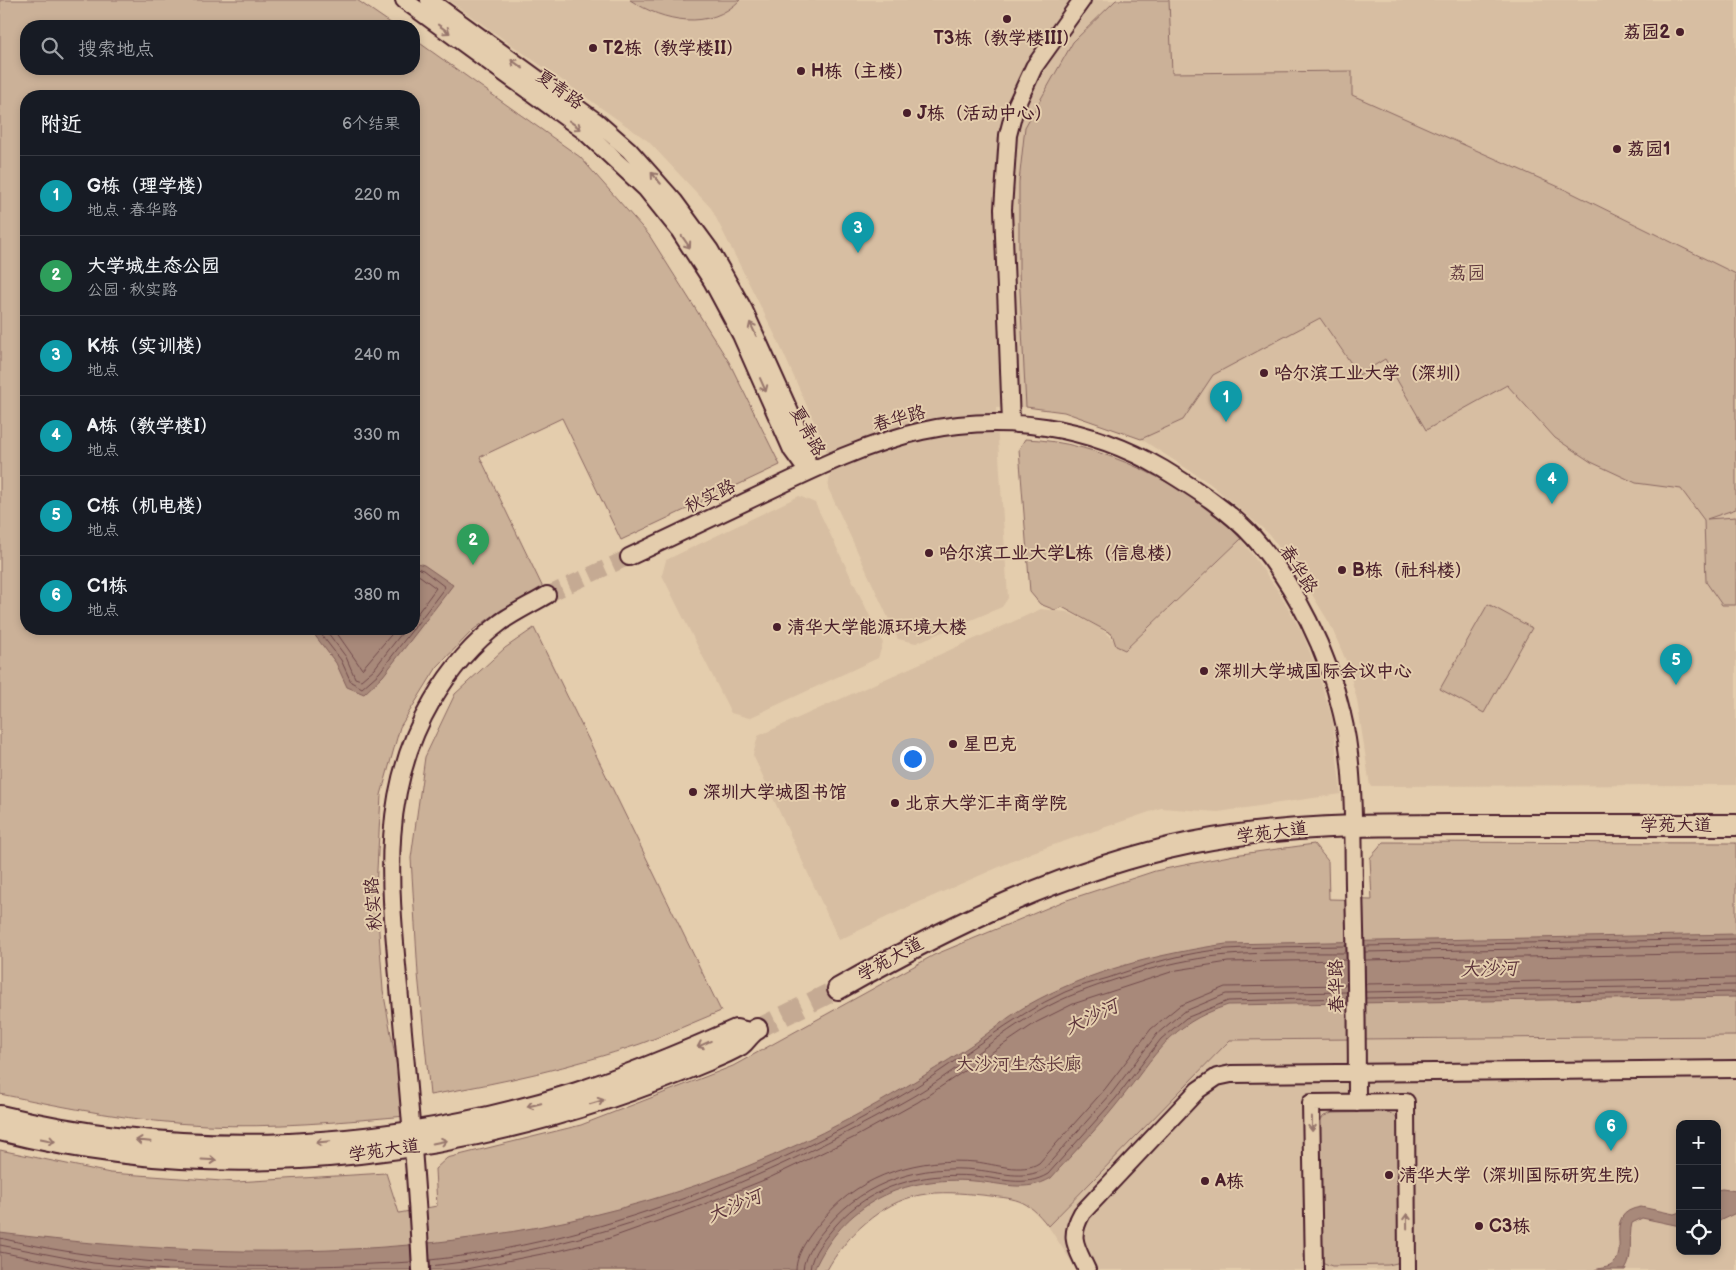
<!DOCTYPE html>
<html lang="zh">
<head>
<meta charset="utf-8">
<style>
  :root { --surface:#171b24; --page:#20242c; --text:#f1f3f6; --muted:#9ea1a6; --line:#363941; --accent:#8c9099 }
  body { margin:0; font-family:"Balsamiq Sans","LXGW WenKai TC",sans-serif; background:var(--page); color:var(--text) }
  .controls { position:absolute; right:15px; bottom:15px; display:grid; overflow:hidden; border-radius:10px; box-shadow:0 2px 8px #0003 }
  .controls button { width:45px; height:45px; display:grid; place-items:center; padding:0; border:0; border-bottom:1px solid var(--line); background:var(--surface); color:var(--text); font:25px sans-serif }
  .you { position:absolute; left:912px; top:758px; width:18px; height:18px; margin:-12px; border:4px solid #fff; border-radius:50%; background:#1a73e8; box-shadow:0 0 0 8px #1a73e833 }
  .badge { display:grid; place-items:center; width:32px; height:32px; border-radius:50%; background:var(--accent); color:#fff; font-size:16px; font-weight:700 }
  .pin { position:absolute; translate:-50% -41px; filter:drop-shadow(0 1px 2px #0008) }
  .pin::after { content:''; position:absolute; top:26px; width:18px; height:15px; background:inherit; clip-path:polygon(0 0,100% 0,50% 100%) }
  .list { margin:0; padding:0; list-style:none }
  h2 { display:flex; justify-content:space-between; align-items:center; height:65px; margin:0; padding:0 20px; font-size:21px }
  h2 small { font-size:16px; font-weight:400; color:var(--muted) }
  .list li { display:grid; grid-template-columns:32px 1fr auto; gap:15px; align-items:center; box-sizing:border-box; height:80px; padding:0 20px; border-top:1px solid var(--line) }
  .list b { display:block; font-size:19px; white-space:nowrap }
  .list p { margin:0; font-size:16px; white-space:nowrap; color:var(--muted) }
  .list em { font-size:16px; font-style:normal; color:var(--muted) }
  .icon { flex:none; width:28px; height:28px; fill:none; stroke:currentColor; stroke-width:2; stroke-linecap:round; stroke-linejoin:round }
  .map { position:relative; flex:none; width:1736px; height:1270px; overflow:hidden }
  .search { position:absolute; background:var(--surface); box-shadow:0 2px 8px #0003; left:20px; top:20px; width:400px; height:55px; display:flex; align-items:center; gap:12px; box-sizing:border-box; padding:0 18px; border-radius:20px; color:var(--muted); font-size:19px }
  .panel { position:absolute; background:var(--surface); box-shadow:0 2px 8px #0003; left:20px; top:90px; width:400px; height:545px; border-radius:20px }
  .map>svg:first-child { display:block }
  .built { fill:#d7bea2; fill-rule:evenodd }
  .green { fill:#cbb198; stroke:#8a6862; fill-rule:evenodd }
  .water { fill:#a8897a; stroke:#825f5a }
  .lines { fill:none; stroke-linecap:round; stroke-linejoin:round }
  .shore { stroke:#70494b; stroke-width:1 }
  .minor-tunnel { stroke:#c5aa93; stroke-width:16; stroke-dasharray:16 8; stroke-linecap:butt }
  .tertiary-tunnel { stroke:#c5aa93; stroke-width:20; stroke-dasharray:20 10; stroke-linecap:butt }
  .minor-casing { stroke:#4a1f2b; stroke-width:20 }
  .tertiary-casing { stroke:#4a1f2b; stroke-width:24 }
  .minor { stroke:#e4cdad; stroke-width:16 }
  .tertiary { stroke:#e4cdad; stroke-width:20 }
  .oneway { stroke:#97766c }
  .poi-dot { fill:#4a1f2b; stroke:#e4cdad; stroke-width:2 }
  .labels { text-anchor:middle; stroke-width:4; stroke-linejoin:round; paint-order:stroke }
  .poi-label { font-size:18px; font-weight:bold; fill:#4a1f2b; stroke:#e4cdad; text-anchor:start }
  .street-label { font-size:18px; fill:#4a1f2b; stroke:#e4cdad }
  .park-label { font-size:18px; fill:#5d353b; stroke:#e4cdad }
  .water-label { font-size:19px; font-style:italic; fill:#5d343b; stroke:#e4cdad }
</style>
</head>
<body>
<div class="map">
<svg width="1736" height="1270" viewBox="0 0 1736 1270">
  <rect width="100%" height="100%" fill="#e4cdad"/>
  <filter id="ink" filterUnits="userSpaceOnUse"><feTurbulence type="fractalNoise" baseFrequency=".02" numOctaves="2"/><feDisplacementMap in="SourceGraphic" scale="10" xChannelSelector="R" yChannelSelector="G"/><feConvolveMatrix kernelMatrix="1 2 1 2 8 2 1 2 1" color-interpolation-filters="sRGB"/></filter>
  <g filter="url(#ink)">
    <path class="built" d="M448,0H1736V785L1370,786L1357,700L1347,663L1330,624L1302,578L1268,533L1209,483L1141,439L1064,412L1026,407L996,408L1008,598L1002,607L916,643L898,639L828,488L831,469L824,444L777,339L711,208L648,141Z
      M799,496L815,503L883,643L878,658L749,718L731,713L662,575L666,560Z
      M1241,539L1279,592L1303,634L1319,676L1333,721L1341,794L1218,812L1161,808L1033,852L906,908L839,940L753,755L758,736L1041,609L1067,612L1099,627L1125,650Z
      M1736,1036V1270H1077L1048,1226L1230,1040ZM1680,1124H1717V1251H1680Z"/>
    <path class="green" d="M0,0H357L395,26H26V69H414V39L580,157L649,235L729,362L780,465L621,540L562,418L480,457L544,590L501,610L473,630L437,667L400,727L381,795L376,889L383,990L406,1116C339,1122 273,1128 206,1125C137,1122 68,1108 0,1094ZM26,96H414V629H26Z
      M630,0H740C710,31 664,22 630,0Z
      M1116,0H1169L1172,73L1352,71V95L1568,191L1736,274V509L1707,519L1736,517V605H1722L1706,582L1704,520L1681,489L1636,483L1591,462L1555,438L1507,385L1426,430L1385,359L1359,375L1320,318L1213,375L1183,420L1141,439L1064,412L1026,407L1019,272V182L1025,127L1073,42Z
      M1025,439C1098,441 1192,485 1241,539L1125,650L1116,646L1112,634L1062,607L1055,610L1040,604L1030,592L1019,449Z
      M1488,604L1532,628L1484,713L1440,689Z
      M534,628L721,1011C694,1022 668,1034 640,1044C572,1067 501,1083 430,1095L418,974L411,858L425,757L455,694L505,648Z
      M1384,842L1736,843V1036L1230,1040L1048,1226C1026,1197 1015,1199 982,1195C961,1193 941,1191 920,1195C881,1202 845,1237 827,1270H0V1150L110,1173L236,1182L386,1173L399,1213L437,1206L435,1169L447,1158L581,1125L733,1066L934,955L1064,901L1155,871L1234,855L1314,844L1328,861L1329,899L1372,900L1370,858Z
      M1388,1112L1395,1116L1399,1124L1401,1255L1397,1263L1388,1265L1332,1266L1324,1263L1319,1256L1318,1123L1324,1116L1332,1113Z"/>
    <path class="water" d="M414,562L424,565L453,585L383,676L364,694L347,687L336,663L310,629H414Z
      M1736,934V997L1228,1005C1168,1025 1157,1054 1120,1100C1099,1127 1074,1152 1051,1178C1026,1193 1002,1183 974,1181C903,1175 843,1204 814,1270H0V1233C289,1270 585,1259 847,1120C887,1099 926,1075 964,1050C986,1036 1005,1018 1028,1005C1088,971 1158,954 1226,944Z
      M1722,1189L1736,1191V1213L1717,1222V1190Z
      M1641,1207L1674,1214L1680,1212V1226L1642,1218L1632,1223C1628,1238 1634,1257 1625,1270H1595C1599,1268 1606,1268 1610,1266C1633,1254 1600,1213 1641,1207Z"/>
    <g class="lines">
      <path class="shore" d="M414,567L423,570L445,587L414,628
        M414,574L420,576L436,588L414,618
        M317,629L341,660L351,682L362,688L379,673L413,629
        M325,629L346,657L355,678L361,680L374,669L405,629
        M334,629L362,669L396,629
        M1365,946L1736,939
        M1365,952L1736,945
        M1365,960L1736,953
        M1365,984L1736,978
        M1366,992L1736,985
        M1366,998L1736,992
        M0,1238C132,1270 276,1270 411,1262
        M0,1245L93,1263L166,1270
        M0,1252L90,1270
        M430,1260C592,1243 772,1174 911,1090C963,1058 1010,1017 1065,992C1079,986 1094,982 1108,978C1147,964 1186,952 1227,949C1267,946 1307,947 1346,946
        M430,1266C600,1248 765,1181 912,1097C966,1066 1012,1020 1070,996C1118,977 1176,959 1228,955C1267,952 1307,953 1346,953
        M461,1270L562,1250L607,1239L697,1207L769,1178L853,1138L918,1102L1037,1022L1073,1004L1177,970L1228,962L1346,960
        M796,1270C796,1251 813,1231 825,1217C861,1174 920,1157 976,1162C995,1164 1022,1174 1039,1163L1105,1089L1151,1029L1179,1006L1225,987L1347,985
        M803,1270C804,1253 819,1236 829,1224C865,1181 922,1164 977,1170C999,1172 1024,1181 1044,1169L1111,1094L1157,1034L1183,1012L1226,994L1347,992
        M810,1270C811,1253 826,1237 836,1225C870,1185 924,1172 974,1176C999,1178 1025,1188 1048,1174L1116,1098L1161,1039L1186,1018L1228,1001L1347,998"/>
      <path class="minor-tunnel" d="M547,595L629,557"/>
      <path class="tertiary-tunnel" d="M757,1029L838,989"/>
      <defs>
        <path id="minor" d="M404,0L584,131L646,189L679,230L712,281L741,335L792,450L808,472
          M429,0L597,122L629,150L674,201L710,250L744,310L804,443L808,469
          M1011,423L1003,209L1008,135L1015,108L1034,67L1082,0
          M629,557C676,535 722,513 768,491C818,467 868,443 922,431C1005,413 1090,426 1163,469C1194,488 1229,510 1254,538C1296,586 1328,652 1342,714C1355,766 1353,832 1354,886C1356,958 1357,1030 1357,1103
          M421,1270C417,1183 409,1097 401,1010C392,902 374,800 432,701C450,670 473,643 501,622C515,612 532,604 547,595
          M1087,1270C1076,1246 1068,1238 1082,1213L1198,1090L1217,1077L1231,1074L1736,1069
          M1314,1270L1311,1103L1406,1102L1407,1270"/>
        <path id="tertiary" d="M838,989C949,926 1065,869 1191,843C1285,824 1379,825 1474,825C1562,825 1649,825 1736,825
          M0,1116C190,1162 390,1152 577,1093C631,1075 684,1053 736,1030L749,1033
          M0,1130C237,1190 485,1155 708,1060C718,1056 730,1051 740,1045C747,1040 749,1033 757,1029"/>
      </defs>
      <use href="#minor" class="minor-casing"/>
      <use href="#tertiary" class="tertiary-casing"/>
      <use href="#minor" class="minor"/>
      <use href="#tertiary" class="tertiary"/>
    </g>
    <defs><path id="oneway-shaft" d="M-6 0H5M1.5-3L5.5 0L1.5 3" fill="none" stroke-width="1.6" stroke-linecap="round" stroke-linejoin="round" transform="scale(1.25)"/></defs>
    <g class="oneway">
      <use href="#oneway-shaft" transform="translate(444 29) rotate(36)"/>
      <use href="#oneway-shaft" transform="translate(517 64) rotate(-144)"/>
      <use href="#oneway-shaft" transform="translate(575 125) rotate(36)"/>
      <use href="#oneway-shaft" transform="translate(656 178) rotate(-130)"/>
      <use href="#oneway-shaft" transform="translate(686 242) rotate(55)"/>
      <use href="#oneway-shaft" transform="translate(753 329) rotate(-115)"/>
      <use href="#oneway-shaft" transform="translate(763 385) rotate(66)"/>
      <use href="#oneway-shaft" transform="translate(704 1044) rotate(156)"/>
      <use href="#oneway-shaft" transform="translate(597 1102) rotate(-17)"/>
      <use href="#oneway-shaft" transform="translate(534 1105) rotate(166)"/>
      <use href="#oneway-shaft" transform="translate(1312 1124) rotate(89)"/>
      <use href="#oneway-shaft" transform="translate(48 1140) rotate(11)"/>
      <use href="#oneway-shaft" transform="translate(143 1141) rotate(-174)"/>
      <use href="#oneway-shaft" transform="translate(323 1142) rotate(175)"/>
      <use href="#oneway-shaft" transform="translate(440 1142) rotate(-11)"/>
      <use href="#oneway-shaft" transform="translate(209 1160) rotate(3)"/>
      <use href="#oneway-shaft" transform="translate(1407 1221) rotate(-91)"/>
    </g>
  </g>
  <g class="poi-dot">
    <circle cx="1007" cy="19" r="5"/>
    <circle cx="1680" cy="32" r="5"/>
    <circle cx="593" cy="48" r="5"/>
    <circle cx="801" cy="71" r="5"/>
    <circle cx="907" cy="113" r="5"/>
    <circle cx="1617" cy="149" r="5"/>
    <circle cx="1264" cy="373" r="5"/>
    <circle cx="929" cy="553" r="5"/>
    <circle cx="1342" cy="570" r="5"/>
    <circle cx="777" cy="627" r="5"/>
    <circle cx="1204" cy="671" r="5"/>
    <circle cx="953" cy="744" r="5"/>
    <circle cx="693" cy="792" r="5"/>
    <circle cx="895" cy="803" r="5"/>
    <circle cx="1389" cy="1175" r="5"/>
    <circle cx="1205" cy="1181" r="5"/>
    <circle cx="1479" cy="1226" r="5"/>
  </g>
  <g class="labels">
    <g class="poi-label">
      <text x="1670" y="38" text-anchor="end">荔园2</text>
      <text x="1007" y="44" text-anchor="middle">T3栋（教学楼III）</text>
      <text x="603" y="54">T2栋（教学楼II）</text>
      <text x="811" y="77">H栋（主楼）</text>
      <text x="917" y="119">J栋（活动中心）</text>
      <text x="1627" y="155">荔园1</text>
      <text x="1274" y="379">哈尔滨工业大学（深圳）</text>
      <text x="939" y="559">哈尔滨工业大学L栋（信息楼）</text>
      <text x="1352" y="576">B栋（社科楼）</text>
      <text x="787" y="633">清华大学能源环境大楼</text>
      <text x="1214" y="677">深圳大学城国际会议中心</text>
      <text x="963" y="750">星巴克</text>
      <text x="703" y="798">深圳大学城图书馆</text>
      <text x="905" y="809">北京大学汇丰商学院</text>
      <text x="1399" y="1181">清华大学（深圳国际研究生院）</text>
      <text x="1215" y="1187">A栋</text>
      <text x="1489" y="1232">C3栋</text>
    </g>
    <g class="street-label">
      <text transform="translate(560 89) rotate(36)" y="6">夏青路</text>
      <text transform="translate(899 418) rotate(-15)" y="6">春华路</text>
      <text transform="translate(808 431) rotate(61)" y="6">夏青路</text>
      <text transform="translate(710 496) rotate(-26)" y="6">秋实路</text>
      <text transform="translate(1299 569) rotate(57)" y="6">春华路</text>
      <text x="1676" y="831">学苑大道</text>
      <text transform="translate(1272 832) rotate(-7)" y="6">学苑大道</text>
      <text transform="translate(373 904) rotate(-94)" y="6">秋实路</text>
      <text transform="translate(890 959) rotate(-29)" y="6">学苑大道</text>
      <text transform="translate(1336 986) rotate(-91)" y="6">春华路</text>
      <text transform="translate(384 1150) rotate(-8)" y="6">学苑大道</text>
    </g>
    <g class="park-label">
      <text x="1467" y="279">荔园</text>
      <text x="1019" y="1070">大沙河生态长廊</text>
    </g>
    <g class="water-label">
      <text transform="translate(1489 968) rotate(-1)" y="7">大沙河</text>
      <text transform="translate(1091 1016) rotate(-25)" y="7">大沙河</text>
      <text transform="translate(734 1205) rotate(-22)" y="7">大沙河</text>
    </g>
  </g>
</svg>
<div class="controls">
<button>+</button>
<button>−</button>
<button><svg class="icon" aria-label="locate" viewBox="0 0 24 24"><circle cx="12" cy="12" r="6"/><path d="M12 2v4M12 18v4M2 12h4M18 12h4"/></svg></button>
</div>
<div class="you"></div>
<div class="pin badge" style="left:1226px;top:422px;background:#0f9aa8">1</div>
<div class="pin badge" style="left:473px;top:565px;background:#2e9e5b">2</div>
<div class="pin badge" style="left:858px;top:253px;background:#0f9aa8">3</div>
<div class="pin badge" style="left:1552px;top:504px;background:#0f9aa8">4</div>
<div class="pin badge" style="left:1676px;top:685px;background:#0f9aa8">5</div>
<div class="pin badge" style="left:1611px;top:1151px;background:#0f9aa8">6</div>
<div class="search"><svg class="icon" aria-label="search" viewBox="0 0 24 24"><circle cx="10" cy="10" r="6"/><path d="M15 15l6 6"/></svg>搜索地点</div>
<section class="panel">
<h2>附近<small>6个结果</small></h2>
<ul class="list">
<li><span class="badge" style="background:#0f9aa8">1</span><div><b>G栋（理学楼）</b><p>地点 · 春华路</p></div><em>220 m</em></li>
<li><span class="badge" style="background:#2e9e5b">2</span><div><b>大学城生态公园</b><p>公园 · 秋实路</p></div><em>230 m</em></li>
<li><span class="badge" style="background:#0f9aa8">3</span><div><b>K栋（实训楼）</b><p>地点</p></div><em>240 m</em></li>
<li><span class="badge" style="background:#0f9aa8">4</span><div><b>A栋（教学楼I）</b><p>地点</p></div><em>330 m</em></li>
<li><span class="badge" style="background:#0f9aa8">5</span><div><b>C栋（机电楼）</b><p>地点</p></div><em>360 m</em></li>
<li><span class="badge" style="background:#0f9aa8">6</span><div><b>C1栋</b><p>地点</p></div><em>380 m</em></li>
</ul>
</section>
</div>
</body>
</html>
